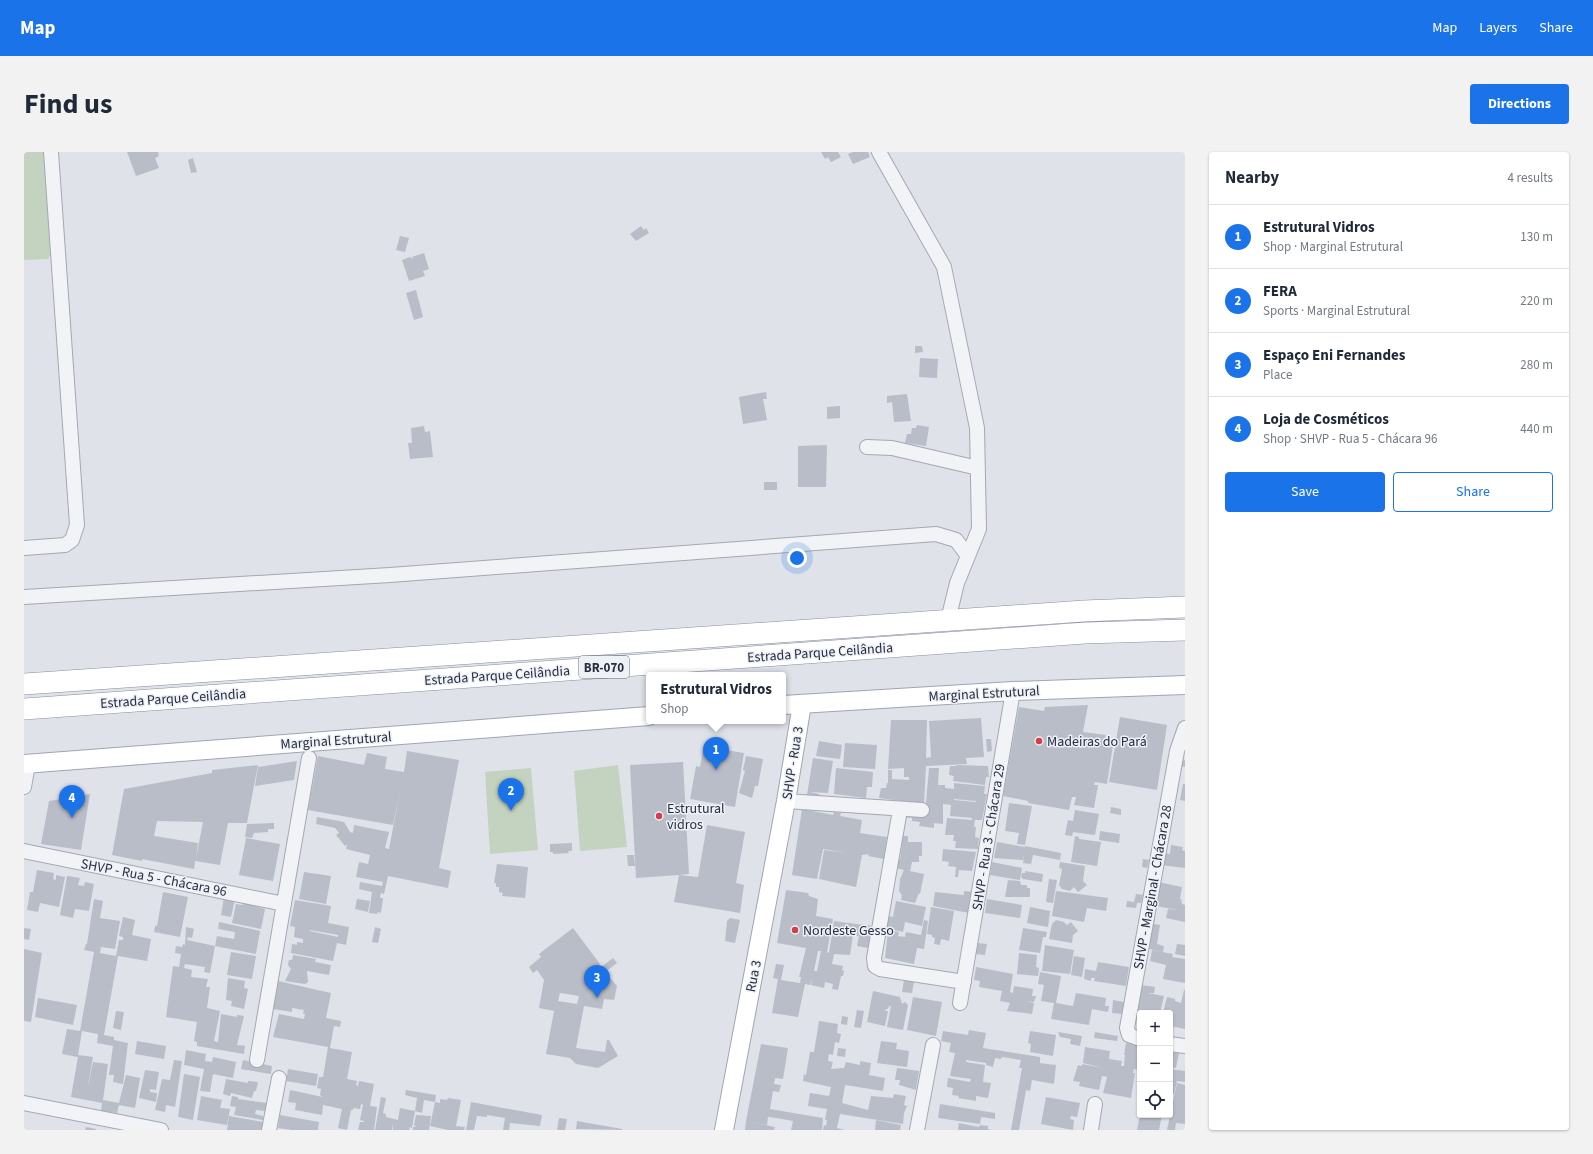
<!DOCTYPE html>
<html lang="en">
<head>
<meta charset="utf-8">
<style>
  :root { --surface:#fff; --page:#f2f2f3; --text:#1f2937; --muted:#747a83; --line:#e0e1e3; --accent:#1a73e8 }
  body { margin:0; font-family:"Source Sans 3",sans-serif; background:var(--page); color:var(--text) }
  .controls { position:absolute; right:12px; bottom:12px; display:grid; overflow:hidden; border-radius:4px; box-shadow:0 1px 3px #0004 }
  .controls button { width:36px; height:36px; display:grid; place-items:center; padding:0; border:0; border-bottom:1px solid var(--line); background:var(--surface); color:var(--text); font:20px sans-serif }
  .you { position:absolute; left:773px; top:406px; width:14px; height:14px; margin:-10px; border:3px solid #fff; border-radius:50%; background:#1a73e8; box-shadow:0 0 0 6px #1a73e833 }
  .badge { display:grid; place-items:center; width:26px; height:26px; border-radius:50%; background:var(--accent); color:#fff; font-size:13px; font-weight:700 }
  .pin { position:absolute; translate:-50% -33px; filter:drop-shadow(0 1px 2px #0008) }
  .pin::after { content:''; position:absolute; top:21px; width:14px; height:12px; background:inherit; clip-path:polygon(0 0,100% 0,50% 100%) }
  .popup { position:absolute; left:622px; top:520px; width:140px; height:52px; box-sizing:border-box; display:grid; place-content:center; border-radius:4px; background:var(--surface); filter:drop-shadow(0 1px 3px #0005); font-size:13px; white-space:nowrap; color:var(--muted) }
  .popup b { font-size:15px; color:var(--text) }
  .popup::after { content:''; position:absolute; left:50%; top:100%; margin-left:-8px; border:8px solid transparent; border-top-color:var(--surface) }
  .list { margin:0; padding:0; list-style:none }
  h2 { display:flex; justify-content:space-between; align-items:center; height:52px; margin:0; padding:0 16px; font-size:17px }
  h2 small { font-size:13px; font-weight:400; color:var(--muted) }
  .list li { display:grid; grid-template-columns:26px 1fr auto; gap:12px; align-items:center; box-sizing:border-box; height:64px; padding:0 16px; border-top:1px solid var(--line) }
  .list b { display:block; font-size:15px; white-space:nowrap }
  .list p { margin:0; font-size:13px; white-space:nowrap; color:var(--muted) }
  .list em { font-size:13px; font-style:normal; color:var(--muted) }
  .actions { display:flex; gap:8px; padding:12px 16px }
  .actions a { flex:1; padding:9px 0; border:1px solid var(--accent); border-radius:4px; text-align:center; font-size:14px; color:var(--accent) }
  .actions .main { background:var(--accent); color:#fff }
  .icon { flex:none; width:22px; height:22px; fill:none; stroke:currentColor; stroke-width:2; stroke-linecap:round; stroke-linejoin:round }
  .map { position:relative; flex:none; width:1161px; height:978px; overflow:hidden; border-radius:4px }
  header { display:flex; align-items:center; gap:24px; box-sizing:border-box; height:56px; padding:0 20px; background:var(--accent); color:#fff }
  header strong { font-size:19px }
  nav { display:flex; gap:22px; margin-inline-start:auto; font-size:14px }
  .intro { display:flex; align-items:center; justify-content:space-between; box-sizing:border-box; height:96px; padding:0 24px }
  h1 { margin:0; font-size:28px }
  .button { padding:10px 18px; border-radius:4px; background:var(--accent); color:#fff; font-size:14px; font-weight:700 }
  main { display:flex; gap:24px; padding:0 24px }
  aside { flex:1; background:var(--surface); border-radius:4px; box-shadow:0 1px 3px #0004 }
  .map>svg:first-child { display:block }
  .green { fill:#c3d3bf }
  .building { fill:#b9bdc8; fill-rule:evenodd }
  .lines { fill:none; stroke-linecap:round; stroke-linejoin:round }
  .minor-casing { stroke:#a4a8b3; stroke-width:16 }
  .major-casing { stroke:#9ea5b5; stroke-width:20 }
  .highway-casing { stroke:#868ea0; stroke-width:22 }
  .minor { stroke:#f1f3f7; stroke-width:14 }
  .major { stroke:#fff; stroke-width:18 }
  .highway { stroke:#fff; stroke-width:21 }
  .poi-dot { fill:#d23f4b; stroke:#eef1f6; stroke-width:1.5 }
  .labels { text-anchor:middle; stroke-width:3; stroke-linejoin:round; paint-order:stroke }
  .shield { fill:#eef1f6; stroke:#636877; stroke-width:1 }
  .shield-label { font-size:13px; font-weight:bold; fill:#272e40 }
  .street-label { font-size:14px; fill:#272e40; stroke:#eef1f6 }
  .poi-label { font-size:14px; fill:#272e40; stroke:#eef1f6; text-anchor:start }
</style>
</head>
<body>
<header>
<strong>Map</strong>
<nav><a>Map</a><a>Layers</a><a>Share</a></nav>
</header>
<div class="intro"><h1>Find us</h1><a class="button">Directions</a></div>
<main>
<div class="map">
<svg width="1161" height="978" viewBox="0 0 1161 978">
  <rect width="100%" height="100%" fill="#dfe2e9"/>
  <path class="green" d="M0,0H20L27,102L24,107L0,108Z
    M594,613L603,695L556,699L550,619Z
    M507,616L514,698L466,702L461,620Z"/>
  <path class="building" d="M103,0H134L135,4L131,6L135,16L112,24Z
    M797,0H814L817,5L807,10L804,5L801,7Z
    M829,0H844L846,5L829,12L824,2Z
    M169,6L173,20L167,21L164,8Z
    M617,74L620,78L622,76L625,81L612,89L606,82Z
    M376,84L385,86L381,100L372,98Z
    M400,101L405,117L399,119L401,124L385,129L378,108L386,105L389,107L388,105Z
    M392,138L399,165L390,168L382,141Z
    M891,194H898L899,200L891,201Z
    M896,206L914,207L913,226L895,225Z
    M742,240L743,247H739L743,268L719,272L715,245Z
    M883,242L887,269L870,270L868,250L863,251V244Z
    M816,254V266L803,267V255Z
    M893,273L905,275L902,294L881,291L883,282H887L888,276H892Z
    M400,274L401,280L406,279L409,305L386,307L384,291H388L387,276Z
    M803,293L802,335H774V294Z
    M740,330H753V338H740Z
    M1064,553L1059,580L1082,583L1080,591L1089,593L1083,632L1071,630L1070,633H1074L1070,656L1050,653L1052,645H1048L1045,658L1004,651V649L979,644L995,555L1020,559L1021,555Z
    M1096,565L1143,573L1133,638L1085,630Z
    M957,566L960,605L942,606L943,612L902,614L900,652L855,646L857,636H862L863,631H864V618H868V627L885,628V625H880V616L864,617L867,568H903L902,606L907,605L905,569Z
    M962,587H967L968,599L963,600Z
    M795,589L818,593L816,607L792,604Z
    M821,591L853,593L851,617L819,615Z
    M696,597L720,601L711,655L666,647L672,614L676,615L679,599L695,602Z
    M383,599L435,608L415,716L427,719L424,736L364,724L360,742L357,741L356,746H359L357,761L354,760L353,762L345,761L348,740L335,737L336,730L358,734L359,730L332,725L335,710L344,712L346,703L322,697L323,692L321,694L312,683L315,681L311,676L292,672L293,665L320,670L326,680L329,681L330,673L365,680L361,696L365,697L376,639L369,673L284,658L294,604L340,613L343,601L363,605L361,617L380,620Z
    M722,604L739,607L734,634H731L728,646L715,641L721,619L719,618Z
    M789,606L809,609L804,641L786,640L795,642V649L783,643Z
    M1158,608H1161V615L1156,614Z
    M273,609L270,628L231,634L234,615Z
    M659,610L665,722L655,723L674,725L683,673L721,680L712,731L720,733L716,761L650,750L655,723L612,726L606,613Z
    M234,613L223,671H204L196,713L171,709L170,717L118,707V709L88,703L100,637L188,621V618ZM133,669L179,670L172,706L174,691L130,684Z
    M933,613L964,614L965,625H962L961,633L929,629L930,624L925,623L926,614H932Z
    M812,616L849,620L848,635H843L842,646L810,642Z
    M905,616H915L914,633H921V636L930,637V631L961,634L960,642H963L958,668H951L950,675H952L951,685L955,686L954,697L931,696L932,689H929L930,683H921L923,666L948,668V666L926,664L927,653L919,652V672L910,671V676L895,674L896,670L888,669V666L882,665L883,660L901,662ZM930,647L952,649V650L930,648Z
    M1159,632H1161V649L1156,648Z
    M66,642L57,698L17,692L25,649Z
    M985,651L1008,654L1001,693L993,692L995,681L981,679Z
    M1087,655L1097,657V663L1086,661Z
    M778,657L809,663L810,660L817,661L816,664L838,668L836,681L863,685L860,707L844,704L845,702L838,703L832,735L795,727L800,698L823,701L799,697L793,727L768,723Z
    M1051,658L1075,662L1071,683L1049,680L1048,684L1041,683L1044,668L1049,669Z
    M250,671V677H244V680L230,681L228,686L221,685L223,672Z
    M1076,679L1096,682L1095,691L1075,688Z
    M879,684H884V690H898V704H895V710H888L886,719L900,722L896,742L895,741L891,751L877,748L878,743L875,739L876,727L880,718L872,716L874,707L876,708Z
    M1051,684L1055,685V687L1077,690L1073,714L1047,710Z
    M222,686L256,692L249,729L215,723Z
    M973,690L1001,695L999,708L970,706Z
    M548,691V699H544L545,701L529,702V700H526V692Z
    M1147,693L1159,695L1158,698L1161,699V716L1136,713L1139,701L1146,702Z
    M1001,694L1037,701L1036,708L1009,703L1007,712L999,711Z
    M919,697L952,700L948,719L935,718L934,725H931L932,715L924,714L925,710L918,709Z
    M603,703H610L611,714H604Z
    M1119,707L1125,708L1123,716L1118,715Z
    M968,710L998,716L996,728L966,723Z
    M1036,710L1061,714L1059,729L1063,733L1054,740L1050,735L1046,739L1038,737L1035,733L1038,717L1035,716Z
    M473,712L504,715L501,746L478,744L479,741L475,740V735H472V731H470Z
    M13,718L30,721L29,727L32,728V723L41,725L35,755L16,751L14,760L3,758L6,740H9Z
    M1001,719L1019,722L1018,730L999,727L997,725L998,721H1001Z
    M280,720L307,724L302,752L275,747Z
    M43,724L56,726L54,733L60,734L61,730L70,732L65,759L51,757L49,766L36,763Z
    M1025,727L1033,728L1029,751L1022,750Z
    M984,728L996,729L997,733H1003V736H1006V745H981Z
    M1134,730L1158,735L1156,747H1157L1158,752L1161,753V770L1142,766L1144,757L1153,758L1132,754Z
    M762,738L784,741L785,744L794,747L792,764L809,767L803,800L805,801L810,769L848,774L844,796L833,794L835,784L829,783L826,803L810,802L808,812L819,814L818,818L820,819L819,824H817L814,838L808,837L809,832L801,830L800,836L787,833L788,827L786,833L781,832L774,865L748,861L754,827L749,826L752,812L760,813L757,828L776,831L777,825H775L782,796L753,791ZM794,799H797L793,819H790Z
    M940,739L949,740L945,761L909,754L911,740L940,743Z
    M1032,739L1084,746L1082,759L1063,756L1060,770L1028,764Z
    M139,740L164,745L156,785L130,780L131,774H133Z
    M1112,742L1119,743L1117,751H1113L1112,756L1102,755L1103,749L1110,750Z
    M200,745L211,747L207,765L197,763Z
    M70,747L79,749L76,766L96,769L91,797L77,795L76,801L92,804L95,788H99V785L95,784L99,765L111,768L108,783L127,787L123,809L94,804L80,883L90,885V888L104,891L99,932L89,930L90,923H85L89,894L73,891L74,882L58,879L54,903L69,905L63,938L69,910L84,912L79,948L95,951L102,923L116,926L111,956L95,953L93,961L77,959L78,951L47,945L54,905L38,902L43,877L56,879L70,800L60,798L62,792H63Z
    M333,747L346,749L344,760L331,757Z
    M963,747L998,753L996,766L961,761Z
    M271,748L307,754L304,771L325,775L322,793L313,791L309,809L267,801L268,792L273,793V790L279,791V787L270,785L271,775L266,774ZM286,778L314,783V785L286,779Z
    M872,749L902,755L898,774L881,770L879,780L861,776L864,764L869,765Z
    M221,751L241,757L237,777L208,771L212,752L218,753Z
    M907,755L930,759L925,789L917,787L916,793L910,792L911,786L908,785V783L903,782Z
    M1006,755L1026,759L1024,775L1003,771Z
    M1127,765L1131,766L1130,772L1136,773L1133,792L1140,794L1139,800L1121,796Z
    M706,766L716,768L711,791L701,789L703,769Z
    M900,768L904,769L900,797L893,796L890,812L861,806L864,778L875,780L874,784L881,785L882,780L897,783Z
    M1032,768L1040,770L1043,773L1047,770L1054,779L1049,783L1048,791L1025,787L1028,772Z
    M195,770L236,779L232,802L191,794L193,784L210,787L211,780L194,777Z
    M162,775L170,777L168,786L164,785L163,788L191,794L186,821L180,820L181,815L161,812L160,816L168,818L167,825L184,827L182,835H186L183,856L196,859L190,889L194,890L197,862L213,865V863L220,864L213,893L221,894L220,902L173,894V890L170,889L173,870L142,865L149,814L155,815L157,802L151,801L152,794L158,795L159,792L161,793Z
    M351,775L357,777L354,791L348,790Z
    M0,776L7,777L5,788L0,787Z
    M549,776L576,812L567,819L569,821L589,806L593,811L573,826L575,828L583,822L593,834L590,848L580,847L578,857L560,854L552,896L581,900L583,888H585L594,904L574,916L552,912L546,906L522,902L530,859L515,856L520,828L513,818L509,821L505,815L517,805L515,802ZM536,841L555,844L553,852L534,849Z
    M999,776L1023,780L1022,785H1019L1016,801L995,798Z
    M954,791L963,792L961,803L952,802Z
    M1153,792L1161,793V804L1151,802Z
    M1021,793L1050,798L1046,822L1018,819Z
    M0,797L18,801L7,870L0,869Z
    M1128,798L1149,802L1148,805L1161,807V831L1139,827L1142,813L1126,809Z
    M207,800L232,804L228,827L203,823Z
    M995,801L1013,803L1012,815L1015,816L1014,824L993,822Z
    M269,803L292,807L291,810L307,813L305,823L283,819L284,830L281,832L261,829L267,817L264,813L265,808H268Z
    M1050,804L1061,806L1058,825L1047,823Z
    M1074,810L1105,815L1102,834L1070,829L1071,826H1067V829L1060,827L1061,817L1072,819Z
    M952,815L989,822L986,840L989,841L990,834L1009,837L1008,844H1012L1010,850L1003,849L1010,851L1008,862L983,859L986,851L976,849L978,839L955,835L956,829L950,828Z
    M1016,820L1037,824L1032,851L1049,854L1052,841L1082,846L1081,854H1085L1084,860L1068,857L1065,873L1027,867L1030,851L1017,849L1020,833L1014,832Z
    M204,826L221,829L220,836L224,837L220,857L207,854L208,849L202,848Z
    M880,828L890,830L888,841L878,840Z
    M254,829L307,841L302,866L317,869L316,875L310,874L306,896L328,900L323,927L333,929L332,933L334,934L335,929L350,932L346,954L353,955L350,978H334L336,970H340V969L336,968L339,953L337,952L336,957L329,956V958H327L323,978L314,976L318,957L299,953L298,963L271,958L272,951L264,950L266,938L299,945L296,943L297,937L293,936L295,925H299L304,895L249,885L255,862L280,867L281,862H279L280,858L268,856V860L249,857Z
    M1117,833L1131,835L1130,841H1124L1140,844L1136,861H1116V868L1111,867Z
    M1160,838H1161V877L1146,874V861H1139L1143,845L1151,847V849L1157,851Z
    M849,839L876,845L878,852L881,850L884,853L879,878L863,875L867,854H865L864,857H862L861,859H864L861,874L843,870Z
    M889,845L918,850L912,884L883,878Z
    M14,846L53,853L49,873L11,865Z
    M1089,848L1100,850L1098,862L1088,861Z
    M833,858L840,859L837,876L830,875Z
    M92,859L100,860L97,878L89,876Z
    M818,864L824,865L823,873L817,872Z
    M795,869L814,872L813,881L817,882L815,891L811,890L809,903L805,902L804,909L809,910L807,917L820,916L822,910L836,913V909L847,911L845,923L861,926L859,939L821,933L818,951L844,958L847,944L869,946L870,942L882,944L880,953L883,954L880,961L879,972L816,962L813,976L821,978H799L800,973L802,974L803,968H801L803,957L784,954L786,941L805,944L807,935L779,929L780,922L782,923L786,900H790Z
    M945,878L962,881L959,896L1016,905V911L1032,913L1030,932L1008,928L1006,939L1002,938L995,978H987L998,916H995L997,908L978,905L977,907L971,906L969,915L962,913V911L942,908V910L961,913L959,930L967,931L964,946L952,944V949L934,946L935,944L928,943L929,936L923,935L924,926L946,930L947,927L926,924L931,901L925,900L927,891L917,889L919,879L944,883Z
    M1006,879L1032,883L1029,904L1006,900L1007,892L1004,891Z
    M1034,880L1058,884L1056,894L1046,892L1047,887L1036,885Z
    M1071,880L1094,884L1093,889L1070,886Z
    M113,889L142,894L140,907L111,902Z
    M857,889L873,891L872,897L885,899L883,915L853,911Z
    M1102,891L1116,893V918L1110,917L1109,921H1111L1107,946L1079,941L1083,925L1078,924L1075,938L1055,934L1056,930L1049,929L1054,913L1058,914V912L1079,916L1059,911L1061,895L1086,899L1085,907L1098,909L1097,914H1100L1101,903H1100Z
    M737,892L764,896L759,927L751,926L750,932L757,933L755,940L749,939L746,957L799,966L798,978H767L769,969L752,966L744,965L743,973L722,969Z
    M814,896L822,897L821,905L813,904Z
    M162,898L182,902L181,909L188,910L189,905L212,910L209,926L189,922L186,940L176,939L180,917L160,913Z
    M1146,899L1155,901L1152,916L1146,915Z
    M150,908L158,909L151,955L142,953L141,960L131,958L138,927L146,928Z
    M219,908L248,914L247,922L217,917Z
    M873,916L895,919L892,938L875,933L876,928H871Z
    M264,917L294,922L292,934L262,929Z
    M1146,917L1161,919V930L1153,929L1150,942H1146Z
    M121,918L135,920L132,938L126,937V940L133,941L132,950L115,946Z
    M160,922L176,925L169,968L154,965Z
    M202,927L224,931V929L234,930L232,939H230L228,946L207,941L206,944L199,942Z
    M1153,931L1161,933V972L1152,971L1151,978H1143Z
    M382,938L412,943L411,950L416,951V947L423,948L424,946L437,948L432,974L441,975L440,978H424L406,974L411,950L400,948L398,961L391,959L388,976L386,975L385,978H369V972L368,978H351L357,945L362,946L359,961L362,962V965L374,968L376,956L391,959L393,946L381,943Z
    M177,944L198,948L196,956L206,957L203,973L173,968Z
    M208,944L214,945V947L243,951L241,959L232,958L231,962L239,964V968L210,963L212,955L206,954Z
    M1022,945L1056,951L1053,965L1047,964L1046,967L1050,968L1049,978L1017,972Z
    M447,950L518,963L516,974L486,971L485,978H479L481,966L463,963V965L453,964L450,978H442Z
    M916,952L971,961V967L957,965L956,972L914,966Z
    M256,963L295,970L294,978H268L254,976Z
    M392,963L407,964L405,978H389V975H392L390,973Z
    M1116,963H1138L1135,978H1113Z
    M205,964L239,970L238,978H203Z
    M535,966L543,967L541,978H533Z
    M852,968L877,973L876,978H851Z
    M553,969L598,977V978L552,977Z
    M722,969L751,975L750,978H721Z
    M935,971L955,975L956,973L964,974V977L967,978H934Z
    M62,975L72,977V978H61Z"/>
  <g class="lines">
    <defs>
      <path id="minor" d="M855,0L920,115L953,276L955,377L933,431L924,468
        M843,295L868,296L954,316
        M0,396L41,393L48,388L53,373L27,0
        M0,445L366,423L912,382L932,388L944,404
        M0,635L4,612
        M762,649L898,658
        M876,658L850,806L851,814L856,817L940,830
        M0,699L260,752
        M936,851L989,539
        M1116,887L1105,883L1103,876L1153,599L1161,576
        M1146,892L1161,894
        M233,908L285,606
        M0,951L137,978
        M245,978L255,926
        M893,978L909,893
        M1067,978L1071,952"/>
      <path id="major" d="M759,553L989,539L1161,533
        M0,612L625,564
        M700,978L762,649L778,552"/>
      <path id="highway" d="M0,532L1060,459L1161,455
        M0,557L1061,481L1161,478"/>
    </defs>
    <use href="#minor" class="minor-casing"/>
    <use href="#major" class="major-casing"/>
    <use href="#highway" class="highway-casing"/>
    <use href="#minor" class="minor"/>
    <use href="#major" class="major"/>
    <use href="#highway" class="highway"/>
  </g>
  <g class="poi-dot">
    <circle cx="1015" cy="589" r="4"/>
    <circle cx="635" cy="664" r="4"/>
    <circle cx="771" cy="778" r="4"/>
  </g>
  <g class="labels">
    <rect class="shield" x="555" y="504" width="50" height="22" rx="3"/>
    <g class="shield-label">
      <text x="580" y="520">BR-070</text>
    </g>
    <g class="street-label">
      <text transform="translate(796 500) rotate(-4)" y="5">Estrada Parque Ceilândia</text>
      <text transform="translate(473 523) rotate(-4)" y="5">Estrada Parque Ceilândia</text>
      <text transform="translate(960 541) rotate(-3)" y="5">Marginal Estrutural</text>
      <text transform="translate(149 546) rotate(-4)" y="5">Estrada Parque Ceilândia</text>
      <text transform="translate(312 588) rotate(-4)" y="5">Marginal Estrutural</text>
      <text transform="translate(768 611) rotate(-81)" y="5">SHVP - Rua 3</text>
      <text transform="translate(964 685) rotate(-81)" y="5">SHVP - Rua 3 - Chácara 29</text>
      <text transform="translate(130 725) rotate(11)" y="5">SHVP - Rua 5 - Chácara 96</text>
      <text transform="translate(1128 735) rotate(-80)" y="5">SHVP - Marginal - Chácara 28</text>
      <text transform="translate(729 824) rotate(-79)" y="5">Rua 3</text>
    </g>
    <g class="poi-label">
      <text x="1023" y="594">Madeiras do Pará</text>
      <text x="643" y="661">Estrutural<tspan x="643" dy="16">vidros</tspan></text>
      <text x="779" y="783">Nordeste Gesso</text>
    </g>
  </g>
</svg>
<div class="controls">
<button>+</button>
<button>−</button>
<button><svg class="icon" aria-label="locate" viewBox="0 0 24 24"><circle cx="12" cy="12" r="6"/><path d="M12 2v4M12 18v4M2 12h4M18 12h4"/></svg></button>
</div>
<div class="you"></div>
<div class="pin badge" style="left:692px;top:618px">1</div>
<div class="popup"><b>Estrutural Vidros</b>Shop</div>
<div class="pin badge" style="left:487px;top:659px">2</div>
<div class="pin badge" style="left:573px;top:846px">3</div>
<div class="pin badge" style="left:48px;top:666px">4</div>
</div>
<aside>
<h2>Nearby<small>4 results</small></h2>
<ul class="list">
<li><span class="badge">1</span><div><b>Estrutural Vidros</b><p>Shop · Marginal Estrutural</p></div><em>130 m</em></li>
<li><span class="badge">2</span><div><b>FERA</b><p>Sports · Marginal Estrutural</p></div><em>220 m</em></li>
<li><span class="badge">3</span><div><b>Espaço Eni Fernandes</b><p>Place</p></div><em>280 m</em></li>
<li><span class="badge">4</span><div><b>Loja de Cosméticos</b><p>Shop · SHVP - Rua 5 - Chácara 96</p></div><em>440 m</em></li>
</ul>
<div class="actions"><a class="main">Save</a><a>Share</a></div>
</aside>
</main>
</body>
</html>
